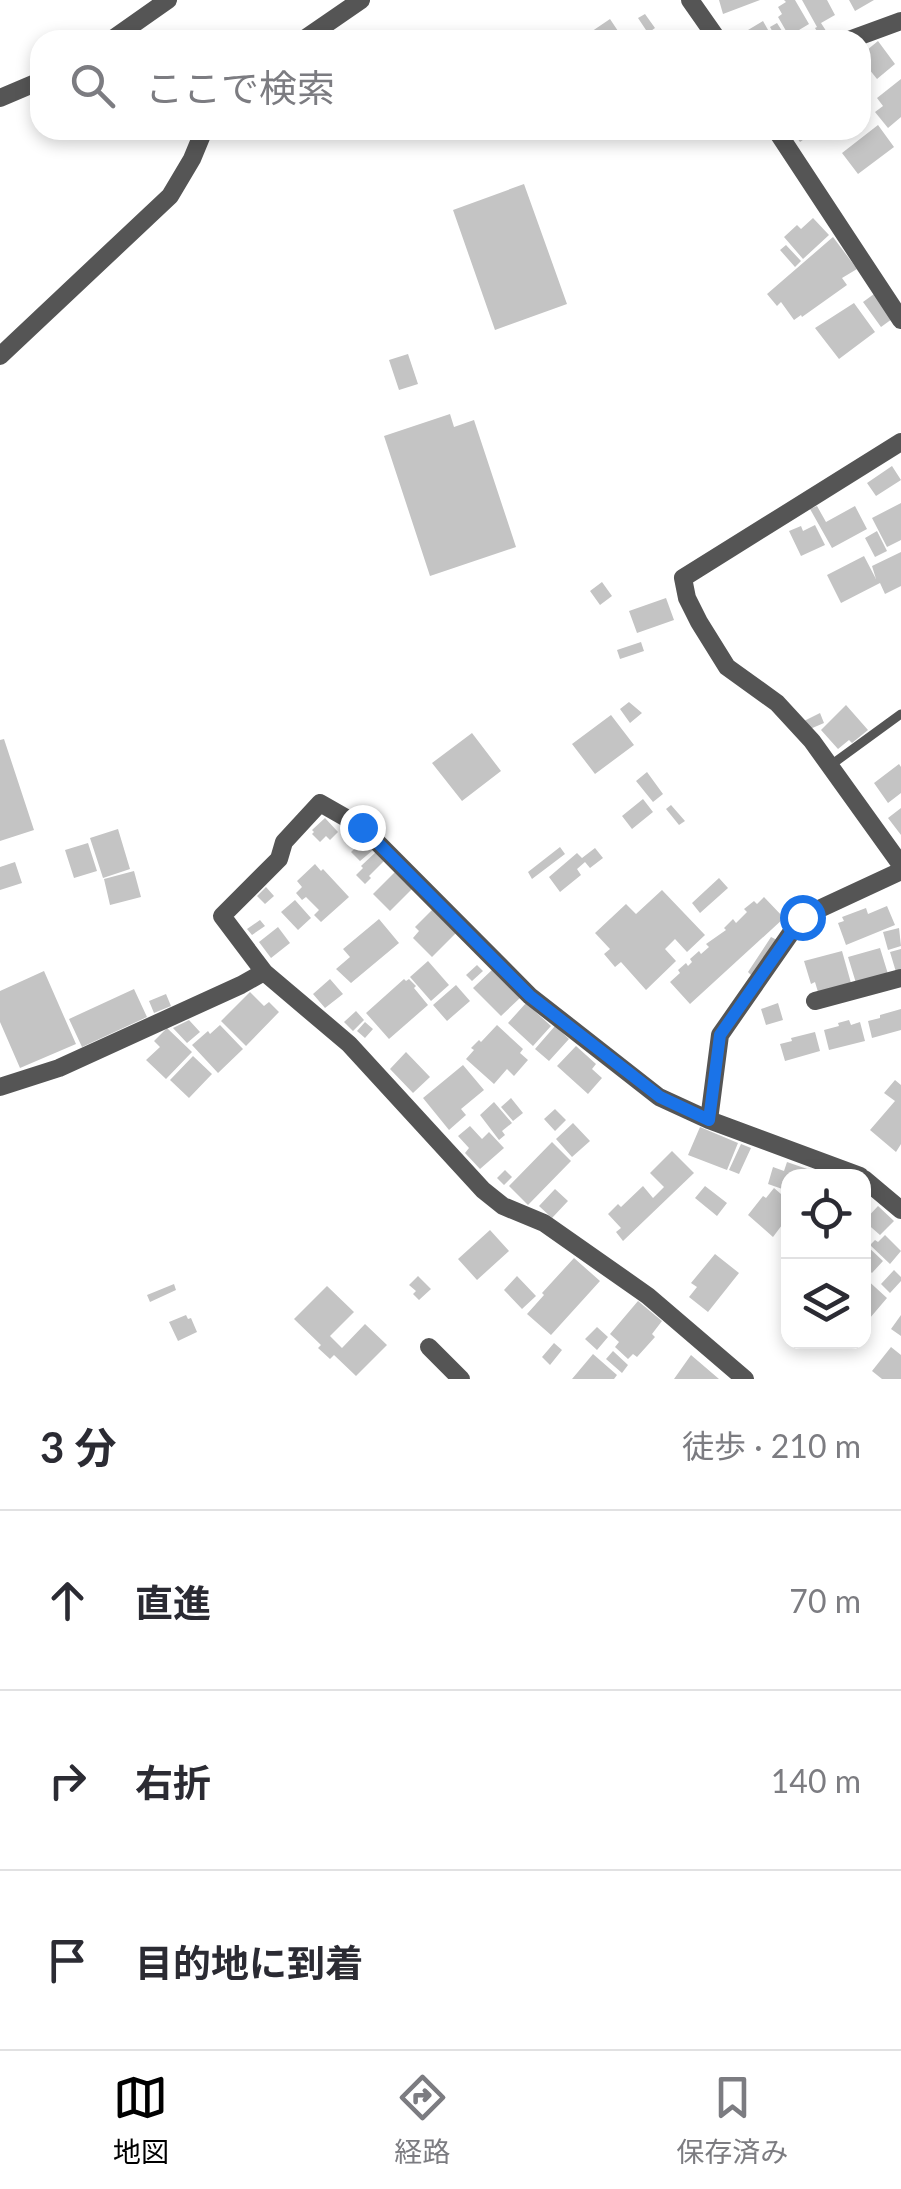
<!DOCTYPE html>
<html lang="ja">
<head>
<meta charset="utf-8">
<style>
  :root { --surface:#fff; --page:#f7f7f7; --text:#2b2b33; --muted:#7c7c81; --line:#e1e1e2; --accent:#000 }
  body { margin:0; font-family:Lato,"Noto Sans JP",sans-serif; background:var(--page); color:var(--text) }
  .controls { position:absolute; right:30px; bottom:30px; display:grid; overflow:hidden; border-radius:20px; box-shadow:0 5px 15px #0003 }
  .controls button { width:90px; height:90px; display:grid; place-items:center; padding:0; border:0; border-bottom:2px solid var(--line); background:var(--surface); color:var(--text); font:50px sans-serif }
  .stop { position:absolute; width:30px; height:30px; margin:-22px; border:8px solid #1a73e8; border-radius:50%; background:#fff }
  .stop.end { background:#1a73e8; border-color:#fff; box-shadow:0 2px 10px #0008 }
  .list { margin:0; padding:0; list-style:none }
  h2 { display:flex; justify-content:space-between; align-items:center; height:130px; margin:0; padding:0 40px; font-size:42px }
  h2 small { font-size:32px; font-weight:400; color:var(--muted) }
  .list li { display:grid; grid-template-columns:65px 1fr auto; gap:30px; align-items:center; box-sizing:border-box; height:180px; padding:0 40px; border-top:2px solid var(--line) }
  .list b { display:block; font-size:38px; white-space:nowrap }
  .list em { font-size:32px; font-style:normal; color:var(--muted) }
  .icon { flex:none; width:55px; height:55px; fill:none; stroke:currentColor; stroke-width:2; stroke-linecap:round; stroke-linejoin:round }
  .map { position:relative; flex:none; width:901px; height:1379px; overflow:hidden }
  .search { position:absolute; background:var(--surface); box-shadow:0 5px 15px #0003; left:30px; right:30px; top:30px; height:110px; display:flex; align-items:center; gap:25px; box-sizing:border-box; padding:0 35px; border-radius:30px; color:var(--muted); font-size:38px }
  .sheet { height:670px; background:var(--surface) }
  nav { display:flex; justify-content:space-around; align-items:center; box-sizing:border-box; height:140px; border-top:2px solid var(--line); background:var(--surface); font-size:28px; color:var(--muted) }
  nav a { display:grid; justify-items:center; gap:5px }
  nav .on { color:var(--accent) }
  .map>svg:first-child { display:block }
  .building { fill:#c4c4c4 }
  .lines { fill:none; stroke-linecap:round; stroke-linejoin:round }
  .service { stroke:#555; stroke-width:9 }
  .minor { stroke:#555; stroke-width:18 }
  .route { stroke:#1a73e8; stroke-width:12 }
</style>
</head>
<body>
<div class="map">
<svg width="901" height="1379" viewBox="0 0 901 1379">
  <rect width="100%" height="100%" fill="#fff"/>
  <path class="building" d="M719,0H760L723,14Z
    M784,0H795L809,24L789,36L778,17L782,14L778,7L786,2Z
    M802,0H827L835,15L821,23L830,37L822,40L815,28L817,27Z
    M849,0H874L855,11Z
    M645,14L655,28L648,33L638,18Z
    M610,19L624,40H579Z
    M763,21L772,37L768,40H732L730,36L741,30L743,33Z
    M777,23L784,34V37L780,40H777L770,27Z
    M878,41L895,64L877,79L861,59V55Z
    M901,79V117L888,128L875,112L883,106L877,98Z
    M878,125L894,147L858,174L842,153Z
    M791,130H817L800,142Z
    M524,184L567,304L495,330L453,210Z
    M813,218L829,235L803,259L784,237L797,225L801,229Z
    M833,237L857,269L842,278L847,285L802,317L801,315L794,320L781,302L777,306L767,294Z
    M786,245L801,261L795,267L780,250Z
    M874,294L892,319L881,327L863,302Z
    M854,303L875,332L839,359L815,328Z
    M408,354L418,384L399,390L389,360Z
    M450,414L454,427L474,420L516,547L430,576L384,436Z
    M892,466L901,480L876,496L867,483Z
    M901,503V540L887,547L872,518Z
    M817,506L826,522L855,506L867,529L832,548L810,509Z
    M815,525L825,545L801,556L789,531L801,526L803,531Z
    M877,531L887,551L875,557L865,538Z
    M901,552V586L885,594L880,583L841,603L827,575L864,556L876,579L872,566Z
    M602,582L612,596L600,605L590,591Z
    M666,598L674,620L637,633L629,611Z
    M641,642L644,651L620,659L617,650Z
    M629,702L642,713L630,723L620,709Z
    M846,705L868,730L852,743L849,740L838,749L821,730Z
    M820,713L824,723L810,729L804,721Z
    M611,715L634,745L595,774L572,744Z
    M472,733L501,771L462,801L432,763Z
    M4,739L34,830L0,841V740Z
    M899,764L901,767V793L888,803L874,783Z
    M647,772L663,794L653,802L636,781Z
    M643,799L653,812L632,829L622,816Z
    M671,805L685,821L679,825L666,809Z
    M901,808V835L888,818Z
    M325,818L338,832L330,840L326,836L320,842L312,834L314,832L312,830Z
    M118,829L130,869L103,878L90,838Z
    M365,839L373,850L360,861L351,852Z
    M88,843L97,871L74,878L65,850Z
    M560,847L565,854L532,879L528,872Z
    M595,848L603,858L590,868L585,862L577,869L581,875L560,892L549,877L577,853L582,858Z
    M378,850L386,859L369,876L371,878L365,884L356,875L363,868L361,866Z
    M15,862L22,883L0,890V867Z
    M315,864L321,871L323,869L349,897L321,922L314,915L319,910L306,897L302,900L296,893L302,887L297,881Z
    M134,871L141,897L110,905L104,879Z
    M396,871L413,888L390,911L373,894Z
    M719,878L728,888L700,913L692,903Z
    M266,887L274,896L265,904L257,896Z
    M662,890L705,935L687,952L675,939L665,949L676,961L646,990L621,962L615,967L604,954L610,949L595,933L626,904L636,914Z
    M764,897L784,918L690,1004L670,982L680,973L678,970L686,963L688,966L692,962L690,959L699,951L701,954L709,947L706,944L726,930L724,928L733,919L736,923L747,912L744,909L754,901L757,904Z
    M295,900L311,918L298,930L281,912Z
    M887,906L895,925L846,945L838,923L844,921L842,917L866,908L868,914Z
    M435,907L458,931L432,957L413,938L419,931L415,927Z
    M379,919L399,943L351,983L336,969L350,957L343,949Z
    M260,920L265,926L252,935L247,929Z
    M278,927L290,943L271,958L259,942Z
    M899,928L901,946L888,950L883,932Z
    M771,937L779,941L754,978L748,972Z
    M880,948L888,974L856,983L848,957Z
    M901,949V971L896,972L890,952Z
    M842,951L851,983L818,992L815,982L811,984L804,961Z
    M428,961L449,985L431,1001L410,977Z
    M477,965L483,971L472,981L466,975Z
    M494,968L521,997L501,1016L473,988Z
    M44,971L76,1044L20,1068L0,1022V991Z
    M330,979L343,994L325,1008L313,994Z
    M404,979L406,981L409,979L416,986L414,988L428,1005L389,1039L366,1013Z
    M456,985L470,1001L447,1021L433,1005Z
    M134,989L147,1017L82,1047L69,1019Z
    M250,992L264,1006L269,1002L279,1012L246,1046L221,1021Z
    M166,994L171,1006L154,1013L149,1001Z
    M526,1003L551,1026L533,1046L508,1023Z
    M778,1003L783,1020L766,1025L761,1009Z
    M901,1009V1030L872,1038L868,1021L880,1018V1015Z
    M356,1011L364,1020L353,1031L344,1022Z
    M189,1020L200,1032L187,1043L173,1028Z
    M849,1020L851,1025L860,1022L865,1041L829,1050L824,1030L839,1026L838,1023Z
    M365,1022L373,1029L365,1038L357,1031Z
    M220,1025L243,1049L218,1073L192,1045L208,1031L210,1034Z
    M497,1025L523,1049L520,1053L528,1060L514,1076L507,1069L494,1084L466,1059L474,1050L471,1048L479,1040L481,1042Z
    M555,1026L569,1039L549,1061L535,1049Z
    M167,1028L192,1052L166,1079L146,1060L160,1047L154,1041Z
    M815,1032L820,1051L785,1061L780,1044L792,1041L791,1038Z
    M576,1046L596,1064L592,1069L602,1078L588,1094L557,1066Z
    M406,1052L430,1077L413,1093L390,1069Z
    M193,1056L212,1074L189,1098L170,1080Z
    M463,1065L484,1090L461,1109L466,1115L449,1130L423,1098Z
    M895,1080L901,1085V1144L896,1152L870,1130L895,1101L884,1093Z
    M511,1098L523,1113L513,1121L501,1107Z
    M494,1102L512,1123L502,1131L505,1135L499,1140L480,1115Z
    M555,1109L566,1120L555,1131L544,1119Z
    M573,1123L590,1141L572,1157L556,1139Z
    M470,1126L482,1139L489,1132L504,1148L480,1169L465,1153L469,1148L458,1136Z
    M700,1127L738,1143L727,1170L688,1155Z
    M552,1142L571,1161L528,1205L509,1186Z
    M741,1144L751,1148L739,1174L729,1170Z
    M672,1151L694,1173L623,1241L616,1232L621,1228L608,1214L618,1204L621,1207L643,1186L653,1198L664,1187L650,1173Z
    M787,1162L813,1171L812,1176H788V1191L768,1184L773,1167L784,1171Z
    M505,1170L512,1177L504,1185L497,1178Z
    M705,1186L727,1203L717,1216L695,1198Z
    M774,1188L788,1200V1217L773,1237L748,1215L763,1196L766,1198Z
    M555,1189L568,1201L552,1218L539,1206Z
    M878,1206L894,1221L880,1235L864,1221Z
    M490,1230L509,1251L477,1280L458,1259Z
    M885,1235L901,1251L890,1264L870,1245L875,1240L878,1242Z
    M865,1244L883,1261L872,1273L864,1266V1246Z
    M715,1254L739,1273L708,1312L689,1297L697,1287L691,1283Z
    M574,1258L600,1281L551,1335L527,1314L544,1295L542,1293Z
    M894,1270L901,1277V1281L890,1293L881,1284Z
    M418,1276L431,1289L419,1300L413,1294L416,1291L409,1285Z
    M517,1276L536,1296L522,1309L504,1290Z
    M864,1277L887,1298L864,1325Z
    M174,1284L176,1290L150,1302L147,1295Z
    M327,1286L354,1312L330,1336L342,1348L365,1324L387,1345L356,1376L334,1355L330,1359L318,1348L321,1345L294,1319Z
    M638,1301L662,1321L652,1334L655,1337L637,1357L633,1354L628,1359L615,1347L619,1342L610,1334Z
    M186,1315L188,1319L191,1318L197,1332L178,1341L169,1322Z
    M901,1315V1336L891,1329Z
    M597,1327L608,1337L597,1350L585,1339Z
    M554,1343L562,1350L550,1365L542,1357Z
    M891,1347L901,1355V1379H882L872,1371Z
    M613,1351L628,1365L622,1373L606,1359Z
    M593,1354L617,1375L614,1379H572Z
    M691,1355L719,1379H674Z"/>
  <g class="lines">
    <path class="service" d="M831,765L901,714"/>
    <path class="minor" d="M690,0L718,40
      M111,40L168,0
      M303,40L361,0
      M849,40L901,21
      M0,98L40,81
      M776,130L901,320
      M0,356L170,196L192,159L204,130
      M901,442L683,578L687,598L699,622L727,667L777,703L812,741L901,865
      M815,1001L901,978
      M0,1087L59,1068L241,985L264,972
      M709,1120L720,1035L802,917L901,871
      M864,1179L901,1210
      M429,1347L461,1379
      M745,1379L648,1296L544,1223L503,1206L483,1190L349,1044L264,972L222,916L279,859L284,842L320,803L362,827L530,996L659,1097L709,1120L860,1176"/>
  </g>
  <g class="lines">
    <path class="route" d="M362,827L530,996L660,1097L709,1120L720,1035L802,917"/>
  </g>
</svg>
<div class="controls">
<button><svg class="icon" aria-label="locate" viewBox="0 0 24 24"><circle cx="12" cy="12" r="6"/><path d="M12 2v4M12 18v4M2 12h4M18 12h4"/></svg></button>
<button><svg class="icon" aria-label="layers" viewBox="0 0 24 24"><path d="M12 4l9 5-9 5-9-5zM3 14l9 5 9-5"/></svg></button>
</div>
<div class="stop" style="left:802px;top:917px"></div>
<div class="stop end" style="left:362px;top:827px"></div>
<div class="search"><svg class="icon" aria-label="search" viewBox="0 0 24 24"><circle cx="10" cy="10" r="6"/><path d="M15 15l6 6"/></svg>ここで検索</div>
</div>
<section class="sheet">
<h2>3 分<small>徒歩 · 210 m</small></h2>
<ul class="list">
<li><svg class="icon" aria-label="ahead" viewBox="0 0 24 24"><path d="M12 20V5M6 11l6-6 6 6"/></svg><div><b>直進</b></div><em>70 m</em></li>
<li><svg class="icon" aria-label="right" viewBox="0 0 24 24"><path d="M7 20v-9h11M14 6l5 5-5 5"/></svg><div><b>右折</b></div><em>140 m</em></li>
<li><svg class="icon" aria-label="arrive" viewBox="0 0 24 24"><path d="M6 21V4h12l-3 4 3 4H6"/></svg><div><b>目的地に到着</b></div></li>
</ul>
</section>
<nav>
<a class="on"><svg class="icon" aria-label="map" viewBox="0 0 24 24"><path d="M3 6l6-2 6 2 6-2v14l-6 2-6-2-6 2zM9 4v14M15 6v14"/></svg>地図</a>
<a><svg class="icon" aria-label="directions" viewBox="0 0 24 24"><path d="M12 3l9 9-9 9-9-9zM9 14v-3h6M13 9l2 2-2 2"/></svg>経路</a>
<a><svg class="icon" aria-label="saved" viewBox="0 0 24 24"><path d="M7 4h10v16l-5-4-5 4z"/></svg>保存済み</a>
</nav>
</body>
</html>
